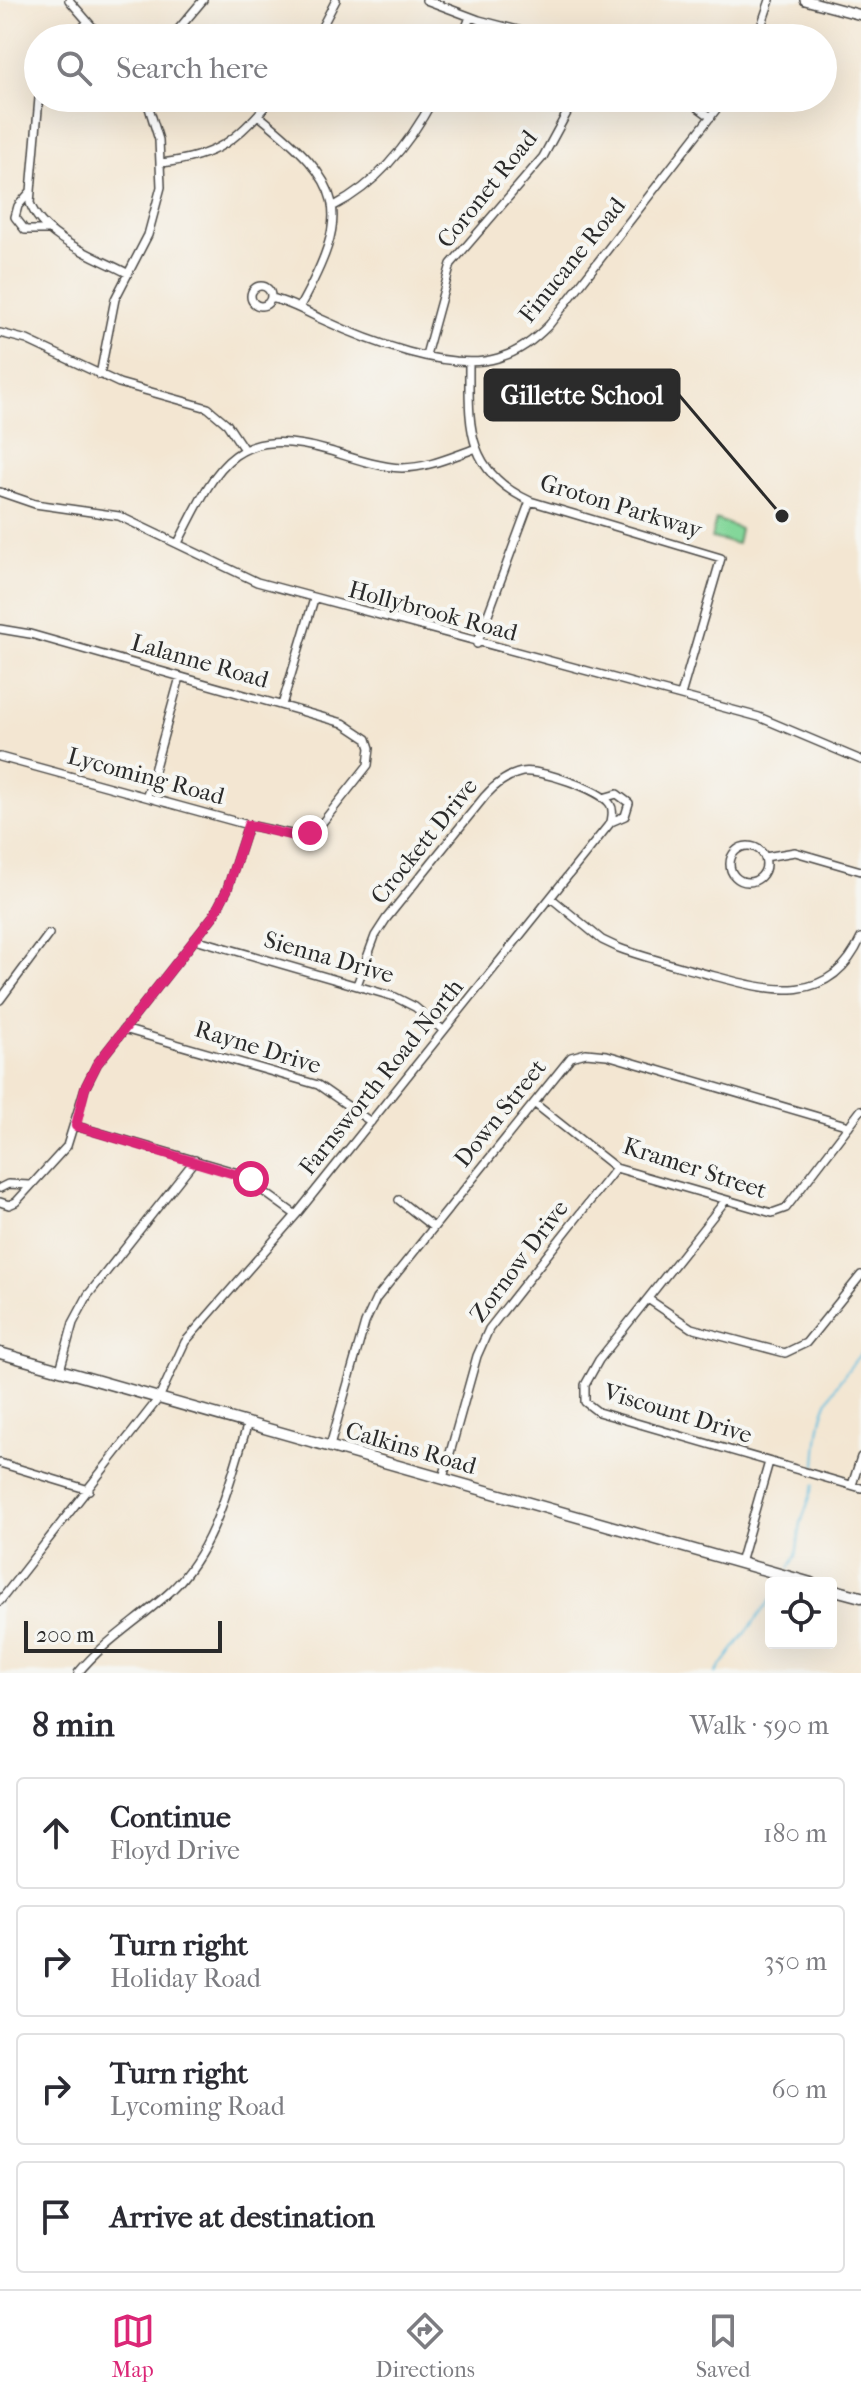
<!DOCTYPE html>
<html lang="en">
<head>
<meta charset="utf-8">
<style>
  :root { --surface:#fff; --page:#f2f2f3; --text:#2b2b33; --muted:#7c7c81; --line:#e1e1e2; --accent:#db2777 }
  body { margin:0; font-family:"IM FELL French Canon",serif; background:var(--page); color:var(--text) }
  .controls { position:absolute; right:24px; bottom:24px; display:grid; overflow:hidden; border-radius:8px; box-shadow:0 8px 32px #0002 }
  .controls button { width:72px; height:72px; display:grid; place-items:center; padding:0; border:0; border-bottom:2px solid var(--line); background:var(--surface); color:var(--text); font:40px sans-serif }
  .scale { position:absolute; left:24px; bottom:20px; width:198px; box-sizing:border-box; padding-left:8px; border:4px solid #2b2b2b; border-top:0; font-size:22px; line-height:28px; white-space:nowrap; color:#2b2b2b; -webkit-text-stroke:6px #f6f6f2; paint-order:stroke }
  .stop { position:absolute; width:24px; height:24px; margin:-18px; border:6px solid #db2777; border-radius:50%; background:#fff }
  .stop.end { background:#db2777; border-color:#fff; box-shadow:0 2px 8px #0008 }
  .list { margin:0; padding:0; list-style:none }
  h2 { display:flex; justify-content:space-between; align-items:center; height:104px; margin:0; padding:0 32px; font-size:34px }
  h2 small { font-size:26px; font-weight:400; color:var(--muted) }
  .list li { display:grid; grid-template-columns:52px 1fr auto; gap:24px; align-items:center; box-sizing:border-box; height:112px; margin:0 16px 16px; padding:0 16px; border:2px solid var(--line); border-radius:8px }
  .list b { display:block; font-size:30px; white-space:nowrap }
  .list p { margin:0; font-size:26px; white-space:nowrap; color:var(--muted) }
  .list em { font-size:26px; font-style:normal; color:var(--muted) }
  .icon { flex:none; width:44px; height:44px; fill:none; stroke:currentColor; stroke-width:2; stroke-linecap:round; stroke-linejoin:round }
  .map { position:relative; flex:none; width:861px; height:1673px; overflow:hidden }
  .search { position:absolute; background:var(--surface); box-shadow:0 8px 32px #0002; left:24px; right:24px; top:24px; height:88px; display:flex; align-items:center; gap:20px; box-sizing:border-box; padding:0 28px; border-radius:44px; color:var(--muted); font-size:30px }
  .sheet { height:616px; background:var(--surface) }
  nav { display:flex; justify-content:space-around; align-items:center; box-sizing:border-box; height:112px; border-top:2px solid var(--line); background:var(--surface); font-size:22px; color:var(--muted) }
  nav a { display:grid; justify-items:center; gap:4px }
  nav .on { color:var(--accent) }
  .map>svg:first-child { display:block }
  .green { fill:#83d79a; stroke:#578162; stroke-width:2 }
  .lines { fill:none; stroke-linecap:round; stroke-linejoin:round }
  .stream { stroke:#61bddf; stroke-width:2 }
  .minor-casing { stroke:#494744; stroke-width:10 }
  .tertiary-casing { stroke:#494744; stroke-width:12 }
  .secondary-casing { stroke:#494744; stroke-width:13 }
  .minor { stroke:#fff; stroke-width:7 }
  .tertiary { stroke:#fff; stroke-width:9 }
  .secondary { stroke:#fff; stroke-width:10 }
  .route { stroke:#db2777; stroke-width:10 }
  .labels { text-anchor:middle; stroke-width:8; stroke-linejoin:round; paint-order:stroke }
  .street-label { font-size:24px; fill:#2b2b2b; stroke:#f6f6f2 }
  .leader { fill:none; stroke:#2b2b2b; stroke-width:3 }
  .callout-dot { fill:#2b2b2b; stroke:#f6f6f2; stroke-width:3 }
  .callout { fill:#2b2b2b; stroke:#2b2b2b; stroke-width:3 }
  .callout-label { font-size:26px; text-anchor:middle; font-weight:bold; fill:#fff }
</style>
</head>
<body>
<div class="map">
<svg width="861" height="1673" viewBox="0 0 861 1673">
  <rect width="100%" height="100%" fill="#f6f6f2"/>
  <filter id="ink" filterUnits="userSpaceOnUse"><feTurbulence type="fractalNoise" baseFrequency=".0125" numOctaves="2"/><feDisplacementMap in="SourceGraphic" scale="16" xChannelSelector="R" yChannelSelector="G"/><feConvolveMatrix kernelMatrix="1 2 1 2 8 2 1 2 1" color-interpolation-filters="sRGB"/></filter>
  <filter id="wash" filterUnits="userSpaceOnUse"><feTurbulence type="fractalNoise" baseFrequency=".006" numOctaves="4" result="noise"/><feDisplacementMap in="SourceGraphic" scale="32" xChannelSelector="R" yChannelSelector="G"/><feGaussianBlur stdDeviation="1.8" result="paint"/><feColorMatrix in="noise" values="0 0 0 0 0 0 0 0 0 0 0 0 0 0 0 0 0 1.4 0 .05"/><feComposite in="paint" operator="in"/></filter>
  <g filter="url(#wash)">
    <rect width="100%" height="100%" fill="#f3e6d2"/>
    <path class="green" d="M716,519L740,529L737,544L711,538Z"/>
    <g class="lines">
      <path class="stream" d="M816,1465C820,1406 824,1400 861,1353
        M789,1568L796,1556L801,1523L814,1485
        M716,1673L771,1599"/>
    </g>
  </g>
  <g filter="url(#ink)">
    <g class="lines">
      <defs>
        <path id="minor" d="M69,0L102,38
          M426,0L479,20L548,38
          M72,38L88,22
          M171,38L203,0
          M316,38L336,0
          M462,38L470,17
          M757,38L770,0
          M39,98L30,203C43,239 95,256 127,273
          M685,98L711,117
          M258,115C345,185 353,210 299,308
          M161,163C216,157 238,140 272,98
          M31,191L18,206L15,217L25,230H50
          M334,206C379,183 410,143 434,98
          M251 296a10 10 0 1 1 20 0a10 10 0 1 1-20 0Z
          M271,298C289,302 305,311 321,319C366,340 450,373 498,358C519,352 534,340 549,325L725,98
          M0,333L27,340L119,383L208,408L227,424L243,448
          M426,355L451,264L543,157L575,98
          M469,363C469,425 465,471 530,501L721,558L681,695
          M100,375L115,299L148,235L161,187L159,140L146,98
          M0,492L35,504L119,516L257,582L759,717L861,760
          M178,543C218,464 234,424 330,451C353,458 378,467 402,468C427,468 451,457 474,449
          M0,629L30,634L343,723L367,739L370,748L368,765L318,828L300,836L248,825L0,757
          M477,644L530,501
          M282,705L314,599
          M147,796L180,677
          M603,798L617,794L629,803L625,816L611,822
          M730 864a18 18 0 1 1 36 0a18 18 0 1 1-36 0Z
          M765,857L795,852L861,871
          M551,898L602,940L619,948C646,958 675,965 703,973C764,989 828,1011 861,938
          M195,939L395,997L415,1007L443,1030
          M357,985L375,936L386,919L485,796C495,785 507,775 522,772C539,769 600,789 610,804C614,810 612,816 611,822
          M0,1000L49,934
          M124,1029L318,1085L371,1122
          M534,1103L616,1168L772,1213L786,1208L861,1110
          M76,1126L238,1173L296,1215
          M0,1188L8,1184L30,1185
          M399,1200L433,1227
          M725,1201L599,1360L585,1385V1402L598,1412L861,1488
          M0,1202L9,1205L16,1202L67,1146L85,1088L97,1064L214,915L227,890L248,825
          M648,1299L691,1328L785,1353L806,1343L861,1275
          M60,1370L73,1323L88,1295L195,1160
          M330,1446L365,1323L376,1299L571,1057L586,1053L607,1055L849,1126
          M0,1463L89,1490
          M443,1478L477,1356L489,1329L616,1168
          M852,1485L861,1457
          M740,1563L769,1462
          M0,1601L159,1398L185,1342L296,1215L611,822
          M78,1673C105,1640 140,1620 171,1591C217,1546 229,1482 248,1423"/>
        <path id="tertiary" d="M805,0L861,15"/>
        <path id="secondary" d="M0,1353L811,1583
          M831,1589L861,1597"/>
      </defs>
      <use href="#minor" class="minor-casing"/>
      <use href="#tertiary" class="tertiary-casing"/>
      <use href="#secondary" class="secondary-casing"/>
      <use href="#minor" class="minor"/>
      <use href="#tertiary" class="tertiary"/>
      <use href="#secondary" class="secondary"/>
    </g>
  </g>
  <g class="lines" filter="url(#ink)">
    <path class="route" d="M251,1179L76,1126L85,1088L97,1064L214,915L227,890L248,825L289,835L310,833"/>
  </g>
  <g class="labels">
    <g class="street-label">
      <text transform="translate(487 189) rotate(-51)" y="8">Coronet Road</text>
      <text transform="translate(572 260) rotate(-51)" y="8">Finucane Road</text>
      <text transform="translate(621 506) rotate(17)" y="8">Groton Parkway</text>
      <text transform="translate(433 611) rotate(15)" y="8">Hollybrook Road</text>
      <text transform="translate(200 661) rotate(16)" y="8">Lalanne Road</text>
      <text transform="translate(146 776) rotate(15)" y="8">Lycoming Road</text>
      <text transform="translate(424 841) rotate(-51)" y="8">Crockett Drive</text>
      <text transform="translate(329 957) rotate(16)" y="8">Sienna Drive</text>
      <text transform="translate(258 1047) rotate(17)" y="8">Rayne Drive</text>
      <text transform="translate(381 1077) rotate(-51)" y="8">Farnsworth Road North</text>
      <text transform="translate(500 1113) rotate(-51)" y="8">Down Street</text>
      <text transform="translate(695 1168) rotate(18)" y="8">Kramer Street</text>
      <text transform="translate(519 1261) rotate(-53)" y="8">Zornow Drive</text>
      <text transform="translate(678 1413) rotate(17)" y="8">Viscount Drive</text>
      <text transform="translate(411 1448) rotate(16)" y="8">Calkins Road</text>
    </g>
  </g>
  <path class="leader" d="M782 516L679 395"/>
  <circle class="callout-dot" cx="782" cy="516" r="8"/>
  <rect class="callout" x="485" y="370" width="194" height="50" rx="8"/>
  <g class="callout-label">
    <text x="582" y="404">Gillette School</text>
  </g>
</svg>
<div class="controls">
<button><svg class="icon" aria-label="locate" viewBox="0 0 24 24"><circle cx="12" cy="12" r="6"/><path d="M12 2v4M12 18v4M2 12h4M18 12h4"/></svg></button>
</div>
<div class="scale">200 m</div>
<div class="stop" style="left:251px;top:1179px"></div>
<div class="stop end" style="left:310px;top:833px"></div>
<div class="search"><svg class="icon" aria-label="search" viewBox="0 0 24 24"><circle cx="10" cy="10" r="6"/><path d="M15 15l6 6"/></svg>Search here</div>
</div>
<section class="sheet">
<h2>8 min<small>Walk · 590 m</small></h2>
<ul class="list">
<li><svg class="icon" aria-label="ahead" viewBox="0 0 24 24"><path d="M12 20V5M6 11l6-6 6 6"/></svg><div><b>Continue</b><p>Floyd Drive</p></div><em>180 m</em></li>
<li><svg class="icon" aria-label="right" viewBox="0 0 24 24"><path d="M7 20v-9h11M14 6l5 5-5 5"/></svg><div><b>Turn right</b><p>Holiday Road</p></div><em>350 m</em></li>
<li><svg class="icon" aria-label="right" viewBox="0 0 24 24"><path d="M7 20v-9h11M14 6l5 5-5 5"/></svg><div><b>Turn right</b><p>Lycoming Road</p></div><em>60 m</em></li>
<li><svg class="icon" aria-label="arrive" viewBox="0 0 24 24"><path d="M6 21V4h12l-3 4 3 4H6"/></svg><div><b>Arrive at destination</b></div></li>
</ul>
</section>
<nav>
<a class="on"><svg class="icon" aria-label="map" viewBox="0 0 24 24"><path d="M3 6l6-2 6 2 6-2v14l-6 2-6-2-6 2zM9 4v14M15 6v14"/></svg>Map</a>
<a><svg class="icon" aria-label="directions" viewBox="0 0 24 24"><path d="M12 3l9 9-9 9-9-9zM9 14v-3h6M13 9l2 2-2 2"/></svg>Directions</a>
<a><svg class="icon" aria-label="saved" viewBox="0 0 24 24"><path d="M7 4h10v16l-5-4-5 4z"/></svg>Saved</a>
</nav>
</body>
</html>
